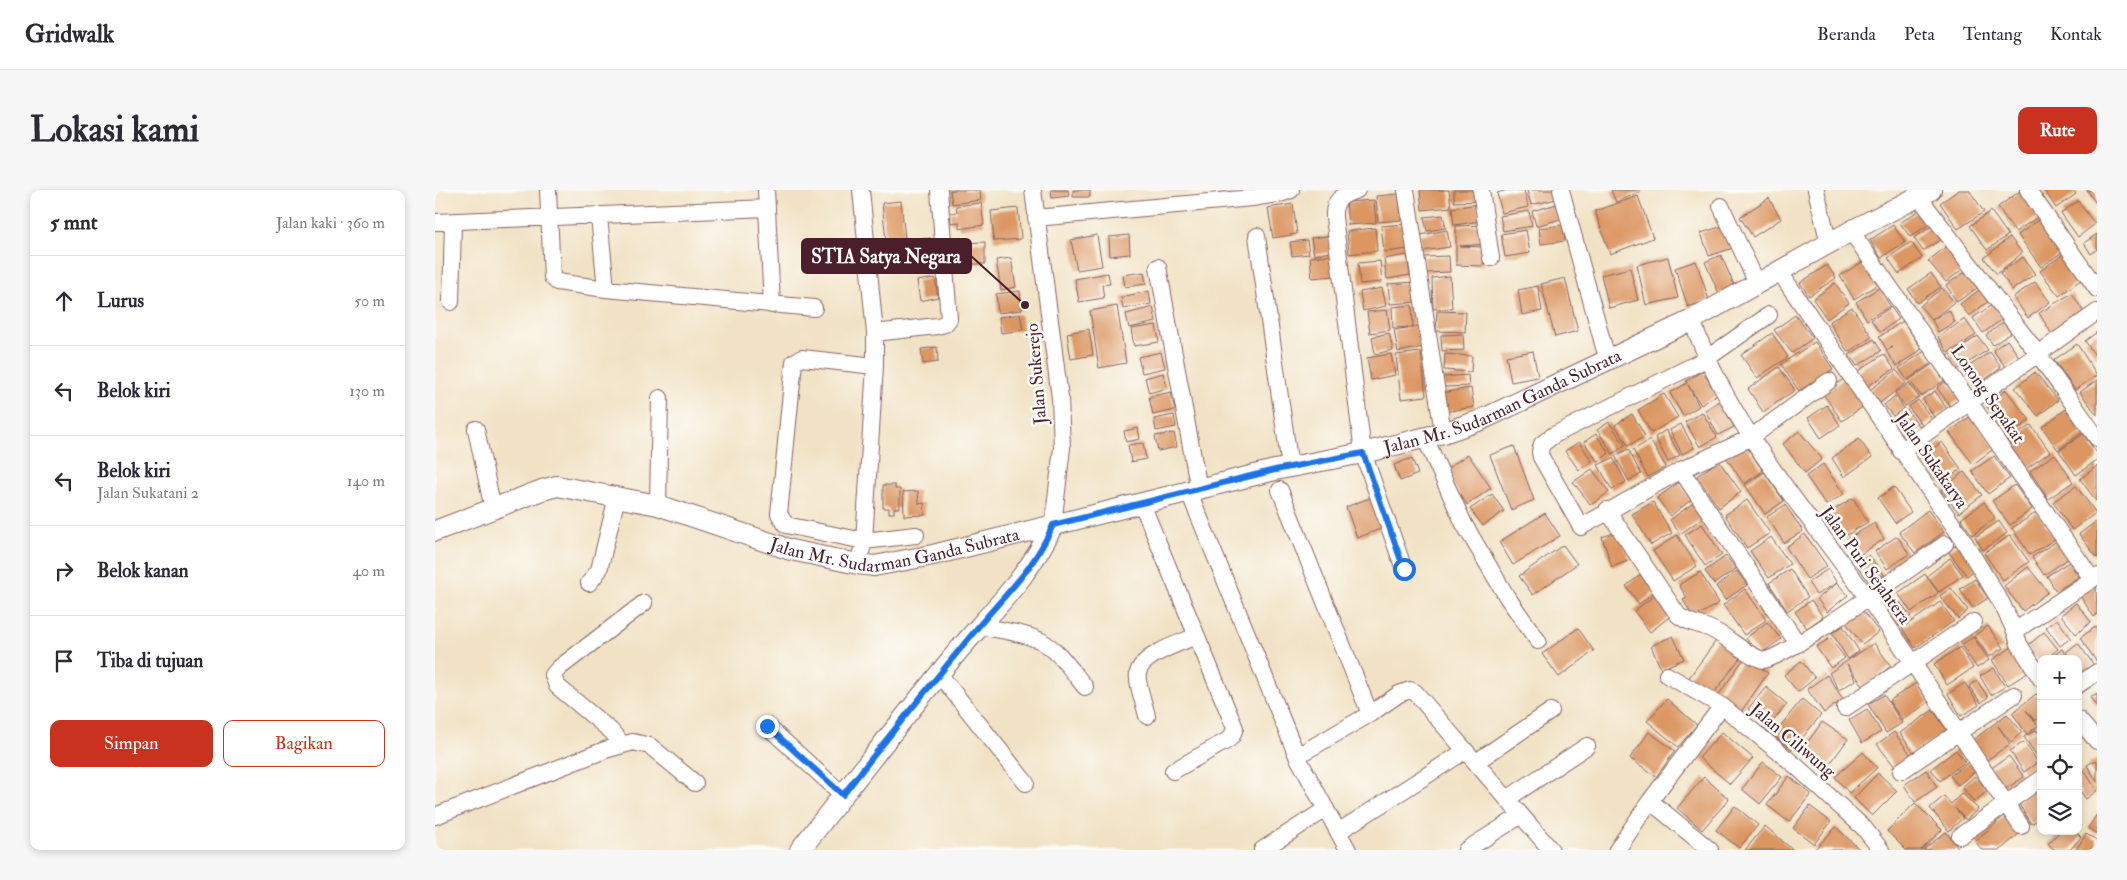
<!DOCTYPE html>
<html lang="id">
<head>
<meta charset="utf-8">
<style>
  :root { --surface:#fff; --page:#f7f7f7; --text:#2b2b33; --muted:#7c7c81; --line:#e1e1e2; --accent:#c8321e }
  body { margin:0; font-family:"IM FELL Double Pica",serif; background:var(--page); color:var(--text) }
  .controls { position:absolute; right:15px; bottom:15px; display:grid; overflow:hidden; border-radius:10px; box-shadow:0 2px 8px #0003 }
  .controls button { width:45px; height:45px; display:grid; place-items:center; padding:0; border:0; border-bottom:1px solid var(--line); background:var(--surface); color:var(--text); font:25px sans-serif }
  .stop { position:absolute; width:15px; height:15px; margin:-11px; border:4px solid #1a73e8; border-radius:50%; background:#fff }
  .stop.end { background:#1a73e8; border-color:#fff; box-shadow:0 1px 5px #0008 }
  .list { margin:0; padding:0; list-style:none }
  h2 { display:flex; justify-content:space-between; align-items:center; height:65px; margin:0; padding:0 20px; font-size:21px }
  h2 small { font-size:16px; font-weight:400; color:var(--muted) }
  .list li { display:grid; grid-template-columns:32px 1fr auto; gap:15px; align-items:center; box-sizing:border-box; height:90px; padding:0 20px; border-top:1px solid var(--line) }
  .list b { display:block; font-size:19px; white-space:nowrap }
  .list p { margin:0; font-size:16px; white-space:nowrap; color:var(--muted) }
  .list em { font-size:16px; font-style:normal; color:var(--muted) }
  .actions { display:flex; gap:10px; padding:15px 20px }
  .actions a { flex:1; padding:11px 0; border:1px solid var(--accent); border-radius:10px; text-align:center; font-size:18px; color:var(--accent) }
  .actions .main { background:var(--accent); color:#fff }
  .icon { flex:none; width:28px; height:28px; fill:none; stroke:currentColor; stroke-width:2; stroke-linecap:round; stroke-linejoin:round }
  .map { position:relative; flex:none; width:1662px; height:660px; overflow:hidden; border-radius:10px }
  header { display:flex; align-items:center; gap:30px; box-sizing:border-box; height:70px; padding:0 25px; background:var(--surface); border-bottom:1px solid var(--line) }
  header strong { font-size:24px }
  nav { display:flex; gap:28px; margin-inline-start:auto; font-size:18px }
  .intro { display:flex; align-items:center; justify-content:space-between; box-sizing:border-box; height:120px; padding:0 30px }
  h1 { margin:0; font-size:35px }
  .button { padding:12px 22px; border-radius:10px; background:var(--accent); color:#fff; font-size:18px; font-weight:700 }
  main { display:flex; gap:30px; padding:0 30px }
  aside { flex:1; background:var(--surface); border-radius:10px; box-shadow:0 2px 8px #0003 }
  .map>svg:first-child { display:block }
  .building { fill:#db9662 }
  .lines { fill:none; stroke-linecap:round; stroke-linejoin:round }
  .minor-casing { stroke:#846361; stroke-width:18 }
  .tertiary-casing { stroke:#846361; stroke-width:22 }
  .minor { stroke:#fff; stroke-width:16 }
  .tertiary { stroke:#fff; stroke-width:20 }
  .route { stroke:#1a73e8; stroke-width:6 }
  .labels { text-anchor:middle; stroke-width:5; stroke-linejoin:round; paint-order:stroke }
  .street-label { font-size:18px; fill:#4a1f2b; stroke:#fdfcf7 }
  .leader { fill:none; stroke:#4a1f2b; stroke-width:2 }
  .callout-dot { fill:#4a1f2b; stroke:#fdfcf7; stroke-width:2 }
  .callout { fill:#4a1f2b; stroke:#4a1f2b; stroke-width:2 }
  .callout-label { font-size:19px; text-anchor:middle; font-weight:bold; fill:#fff }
</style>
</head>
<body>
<header>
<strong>Gridwalk</strong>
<nav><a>Beranda</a><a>Peta</a><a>Tentang</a><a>Kontak</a></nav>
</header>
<div class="intro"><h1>Lokasi kami</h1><a class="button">Rute</a></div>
<main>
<aside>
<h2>5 mnt<small>Jalan kaki · 360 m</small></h2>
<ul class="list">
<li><svg class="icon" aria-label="ahead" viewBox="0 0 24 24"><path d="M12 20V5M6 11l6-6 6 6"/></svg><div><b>Lurus</b></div><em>50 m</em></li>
<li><svg class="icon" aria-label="left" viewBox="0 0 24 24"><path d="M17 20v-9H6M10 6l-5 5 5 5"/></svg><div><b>Belok kiri</b></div><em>130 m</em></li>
<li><svg class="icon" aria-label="left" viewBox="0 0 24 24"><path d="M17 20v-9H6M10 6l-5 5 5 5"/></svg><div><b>Belok kiri</b><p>Jalan Sukatani 2</p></div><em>140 m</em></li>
<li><svg class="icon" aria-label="right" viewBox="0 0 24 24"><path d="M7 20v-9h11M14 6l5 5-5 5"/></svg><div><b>Belok kanan</b></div><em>40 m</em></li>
<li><svg class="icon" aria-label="arrive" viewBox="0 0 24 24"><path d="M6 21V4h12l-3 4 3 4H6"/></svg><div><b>Tiba di tujuan</b></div></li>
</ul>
<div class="actions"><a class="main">Simpan</a><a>Bagikan</a></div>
</aside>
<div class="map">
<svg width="1662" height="660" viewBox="0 0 1662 660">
  <rect width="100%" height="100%" fill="#fdfcf7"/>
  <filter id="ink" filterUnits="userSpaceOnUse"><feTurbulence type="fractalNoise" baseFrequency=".02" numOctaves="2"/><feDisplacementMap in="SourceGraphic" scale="10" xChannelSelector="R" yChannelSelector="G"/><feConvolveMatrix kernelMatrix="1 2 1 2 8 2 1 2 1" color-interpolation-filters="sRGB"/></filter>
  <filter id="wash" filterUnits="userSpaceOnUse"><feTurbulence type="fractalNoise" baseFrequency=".0096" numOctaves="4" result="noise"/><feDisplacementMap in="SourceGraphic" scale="20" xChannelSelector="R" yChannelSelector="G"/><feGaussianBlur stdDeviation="1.12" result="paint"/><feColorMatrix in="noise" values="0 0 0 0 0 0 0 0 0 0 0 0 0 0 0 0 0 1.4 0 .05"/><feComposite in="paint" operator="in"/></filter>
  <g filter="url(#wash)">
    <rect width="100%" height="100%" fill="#f1e2c5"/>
    <g id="blocks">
      <path class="building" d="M515,0H545L546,10L517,14Z
        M616,0H633L634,6L617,8Z
        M638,0H655V7H638Z
        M985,0H1014L1016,17L987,20Z
        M1019,0H1044V11L1019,12Z
        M1072,0H1089L1093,17L1067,23L1062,3Z
        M1092,0H1120L1122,9L1096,15Z
        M1176,0H1204L1205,2L1181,12Z
        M1524,0H1534L1549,22L1523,39L1505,13Z
        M1609,0H1638L1641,4L1621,18Z
        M1652,0H1662V15Z
        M1585,1L1603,27L1580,42L1563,17Z
        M964,4L966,30L943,32L941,6Z
        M1203,6L1218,48L1175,64L1160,21Z
        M1334,8L1346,29L1318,47L1305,27Z
        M939,10L941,33L913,35L911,12Z
        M466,11L470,49L451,51L447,13Z
        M1643,11L1660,34L1643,47L1626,23Z
        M546,13L549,35L524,39V32L516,33L515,23L522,22L521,16Z
        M858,14L862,44L838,48L833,18Z
        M1043,14L1046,31L1019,35L1017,18Z
        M1122,14L1126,29L1101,36L1097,21Z
        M1489,17L1499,31L1475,47L1465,33Z
        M583,18L586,49L559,51L556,21Z
        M1094,21L1097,36L1068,41L1065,26Z
        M1556,21L1573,45L1552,60L1535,36Z
        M1008,25L1011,38L992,41L989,27Z
        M1606,28L1630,60L1606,77L1583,45Z
        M971,34L974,59L949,62L946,36Z
        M1500,34L1509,48L1488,61L1479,48Z
        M1050,35L1051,54L1025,56L1049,57L1048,76L1021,75V36Z
        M1128,35L1130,51L1106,54L1104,38Z
        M1291,35L1298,58L1274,66L1266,43Z
        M1458,35L1470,52L1446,68L1435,50Z
        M940,38L942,61L914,64L912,41Z
        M1012,40L1015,57L987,61L985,45Z
        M1091,40L1095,63L1070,67L1066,44Z
        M1662,44V59L1656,64L1649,53Z
        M662,45L667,76L642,80L636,50Z
        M694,45L695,64L675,66L674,47Z
        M893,46L896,62L879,65L876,48Z
        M1575,47L1587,63L1562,84L1549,68Z
        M496,48L499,81L482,82L480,49Z
        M872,50L874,64L857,66L855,52Z
        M550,52V74H528V69L520,70V61H528L527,53Z
        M1476,52L1487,68L1464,84L1453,68Z
        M1512,56L1529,78L1511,92L1493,71Z
        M1628,64L1647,89L1624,106L1605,81Z
        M897,65L899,86L877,88L875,67Z
        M972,65L975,85L952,89L949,69Z
        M1286,65L1300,97L1284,104L1270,72Z
        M1014,66L1015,82L990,83L989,67Z
        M1233,67L1243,108L1211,115L1202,75Z
        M1588,67L1600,84L1577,100L1565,83Z
        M576,68L581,97L566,100L561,70Z
        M1430,70L1445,93L1419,109L1405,86Z
        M945,71L947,92L925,94L923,73Z
        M1261,71L1274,110L1253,117L1240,78Z
        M1392,75L1401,88L1374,106L1365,93Z
        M1195,78L1203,110L1174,118L1166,85Z
        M1533,80L1545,96L1522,112L1511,95Z
        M709,82L711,94L690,97L688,85Z
        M673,83L675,94L667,95L669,108L644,112L640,89Z
        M1496,83L1506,97L1482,113L1473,99Z
        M1015,86L1017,118L998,119L997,88Z
        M500,88L503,107L485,111L482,91Z
        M1130,88L1143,141L1120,147L1106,94Z
        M980,92L982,112L955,114L953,94Z
        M1600,92L1615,112L1593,128L1578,107Z
        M1400,93L1414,113L1392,129L1378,109Z
        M1103,96L1107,121L1087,125L1083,100Z
        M947,98L951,116L928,121L925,102Z
        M1444,98L1455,116L1432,130L1421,112Z
        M1507,98L1519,112L1497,130L1485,116Z
        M1547,98L1555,110L1534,126L1525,114Z
        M585,101L587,120L563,123L561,104Z
        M714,101L716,114L688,119L686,107Z
        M1637,103L1651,126L1618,146L1604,123Z
        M1558,114L1568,129L1548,143L1538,128Z
        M977,115L978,137L958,138L957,117Z
        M682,116L691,173L664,178L655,121Z
        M718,117L721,132L694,138L691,124Z
        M1417,117L1437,147L1413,162L1394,132Z
        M1456,117L1464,129L1445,142L1436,130Z
        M952,120L955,140L935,143L932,122Z
        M1514,120L1520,132L1503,142L1497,130Z
        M1002,121L1031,122L1030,142L1001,141Z
        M585,124L588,140L566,143L564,127Z
        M1360,125L1378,148L1357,163L1339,140Z
        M1530,129L1541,145L1513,163L1503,147Z
        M1572,130L1579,141L1558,155L1551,145Z
        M1468,131L1487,159L1462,176L1451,161L1458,157L1452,160L1444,147Z
        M721,135L724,152L699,156L696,139Z
        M984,136L988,157L963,162L959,140Z
        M654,139L658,165L636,169L632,143Z
        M1662,142V168L1650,151Z
        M954,143L958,160L940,164L937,147Z
        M1337,143L1353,167L1322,188L1306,165Z
        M1028,144L1029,160L1007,161L1006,145Z
        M1543,146L1553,160L1522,180L1513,166Z
        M1439,149L1446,161L1422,176L1414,165Z
        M1572,150L1585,168L1571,178L1558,160Z
        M1380,152L1398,179L1364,201L1346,174Z
        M1642,154L1662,185L1640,200L1619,170Z
        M502,157L503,172L488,174L486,159Z
        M1098,161L1103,187L1076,192L1071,166Z
        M1490,161L1498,172L1472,190L1464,178Z
        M726,162L730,178L707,183L703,167Z
        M986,162L991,206L966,209L961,165Z
        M1555,162L1566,178L1545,193L1533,177Z
        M956,164L960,185L936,190L932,168Z
        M1010,164L1037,166L1036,182L1009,180Z
        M1449,164L1459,179L1430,198L1420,183Z
        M1499,173L1510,190L1486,206L1474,190Z
        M1344,177L1360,200L1328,222L1313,199Z
        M1461,180L1471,193L1445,213L1435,200Z
        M1267,181L1282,205L1266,215L1253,195L1264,216L1248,226L1235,203L1252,193L1251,191Z
        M1600,182L1623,210L1603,226L1580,198Z
        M728,183L732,198L714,203L710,188Z
        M1033,185L1034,196L1009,197L1008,187Z
        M1410,188L1429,216L1407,231L1388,204Z
        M1512,190L1526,209L1515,216L1502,198Z
        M1662,190V225L1645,202Z
        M1474,193L1484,207L1470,216L1460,203Z
        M1036,198L1039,217L1009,222L1006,203Z
        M1571,200L1595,230L1574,246L1551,215Z
        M1500,201L1512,219L1499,227L1488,209Z
        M736,202L740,220L718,225L714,207Z
        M1229,204L1243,227L1216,243L1203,220Z
        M1460,206L1469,218L1458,226L1449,215Z
        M1483,210L1497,229L1488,236L1473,217Z
        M1285,211L1299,237L1283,245L1270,220Z
        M1392,215L1405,235L1386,248L1373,228Z
        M1631,219L1648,242L1623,260L1607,237Z
        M1472,220L1486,238L1470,250L1456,231Z
        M1267,222L1282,247L1265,257L1250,232Z
        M1197,224L1210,246L1193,256L1180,235Z
        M739,225L741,237L721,241L719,229Z
        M1536,226L1560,258L1538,274L1514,242Z
        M1174,232L1190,255L1178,264L1162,240Z
        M1246,234L1259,258L1247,264L1235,240Z
        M1596,235L1615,262L1591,279L1572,251Z
        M703,238L705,249L691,252L689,241Z
        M1231,240L1245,265L1233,272L1220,247Z
        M1364,241L1387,269L1370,283L1348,254Z
        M739,243L742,257L723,261L720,246Z
        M1161,244L1174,263L1163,272L1149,252Z
        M1648,244L1662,263V270L1641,285L1624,261Z
        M1424,249L1437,267L1409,287L1397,268Z
        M1215,250L1231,277L1213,287L1198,260Z
        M1144,252L1157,271L1144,280L1130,261Z
        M1507,252L1526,279L1505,294L1486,267Z
        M708,253L711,269L696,272L693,255Z
        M1310,254L1328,281L1309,294L1291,267Z
        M1079,256L1099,310L1076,320L1055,265Z
        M1193,259L1206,284L1194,291L1180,266Z
        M1033,264L1056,298L1032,315L1009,281Z
        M1620,264L1638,292L1613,309L1595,281Z
        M1559,266L1575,288L1553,304L1537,281Z
        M977,268L983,284L965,291L959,275Z
        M1178,268L1191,292L1177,300L1163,275Z
        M1284,271L1306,302L1284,318L1262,286Z
        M1388,274L1409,304L1391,315L1371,286Z
        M1662,276V312L1645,289Z
        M1157,279L1174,302L1156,315L1138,292Z
        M1329,282L1349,311L1330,324L1310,295Z
        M1529,282L1547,305L1524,323L1506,300Z
        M1244,292L1256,310L1235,326L1222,308Z
        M448,295H460V299H465V318H459V323H454V318H448Z
        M1580,295L1597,319L1575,335L1557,311Z
        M1641,296L1661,323L1637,340L1618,312Z
        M1459,297L1476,322L1460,333L1443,308Z
        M483,301L484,314L489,313L490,325L469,326L468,302Z
        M1057,304L1069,321L1048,336L1035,319Z
        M937,307L948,338L922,348L911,317Z
        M1418,308L1433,332L1410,346L1395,322Z
        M1312,310L1335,343L1312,358L1290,325Z
        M1218,312L1237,343L1216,355L1197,324Z
        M1549,312L1560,328L1537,345L1526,329Z
        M1258,313L1269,327L1245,344L1235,330Z
        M1350,315L1368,341L1349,353L1332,327Z
        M1493,320L1509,342L1480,363L1464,342Z
        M1602,322L1620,349L1595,365L1577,338Z
        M1110,323L1125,346L1078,375L1064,352Z
        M1564,331L1572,343L1548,360L1540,347Z
        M1662,331V368L1644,344Z
        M1439,333L1449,349L1423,366L1412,349Z
        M1267,334L1287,365L1270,376L1250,345Z
        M1184,341L1195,370L1177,377L1167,347Z
        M1370,344L1392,376L1372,389L1351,357Z
        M1242,345L1262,376L1238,391L1218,361Z
        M1575,345L1594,372L1568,390L1549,363Z
        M1462,346L1474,364L1452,379L1440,361Z
        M1336,347L1355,374L1334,388L1315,361Z
        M1622,351L1634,368L1609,385L1597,367Z
        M1524,353L1542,378L1532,386L1513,361Z
        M1128,355L1142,374L1098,405L1084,386Z
        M1434,365L1449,385L1436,395L1421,374Z
        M1291,366L1301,379L1279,394L1270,381Z
        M1515,368L1528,385L1504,402L1492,386Z
        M1634,372L1644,387L1621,401L1612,386Z
        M1593,377L1613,402L1588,421L1569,396Z
        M1355,379L1373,407L1352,421L1334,393Z
        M1393,379L1402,393L1381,405L1373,392Z
        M1210,381L1223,399L1204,414L1191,396Z
        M1302,381L1312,395L1290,410L1281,396Z
        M1265,382L1284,413L1259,428L1248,410L1252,408L1244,395Z
        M1490,384L1503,403L1476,422L1463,403Z
        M1540,389L1553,408L1538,418L1525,399Z
        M1402,393L1413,405L1392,422L1382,409Z
        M1661,395L1662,424L1659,427L1645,406Z
        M1516,398L1533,420L1523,429L1505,406Z
        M1310,399L1331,430L1309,445L1288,415Z
        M1221,404L1237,425L1215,442L1199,421Z
        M1376,410L1388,427L1372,438L1360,422Z
        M1463,410L1476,426L1462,437L1450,420Z
        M1505,412L1519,431L1480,458L1467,438Z
        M1641,413L1656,432L1641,444L1626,425Z
        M1428,421L1444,442L1427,454L1411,433Z
        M1622,429L1636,448L1625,456L1611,437Z
        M1332,432L1346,449L1324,465L1311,448Z
        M1408,436L1424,461L1413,469L1397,443Z
        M1553,436L1568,458L1554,467L1539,446Z
        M1660,437L1662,440V472L1645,448Z
        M1143,438L1159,461L1124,487L1107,464Z
        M1609,442L1623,459L1611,469H1606V473L1592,456Z
        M1238,446L1249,469L1226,479L1216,456Z
        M1538,447L1554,470L1542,478L1526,455Z
        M1283,448L1307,465L1277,506L1253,489Z
        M1395,448L1410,468L1396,478L1381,457Z
        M1439,453L1456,476L1429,497L1412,474L1421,490L1404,500L1394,483Z
        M1643,453L1659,475L1647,484L1643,478V469H1636L1631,462Z
        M1580,455L1597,480L1573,495L1557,470Z
        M1525,457L1538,478L1512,495L1499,474Z
        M1627,459L1634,469H1614Z
        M1310,467L1333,483L1303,526L1280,510Z
        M1366,471L1380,488L1363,502L1349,485Z
        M1559,478L1570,497L1556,505L1545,486Z
        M1392,485L1408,509L1389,523L1372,499Z
        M1542,491L1553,507L1546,513L1534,496Z
        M1481,493L1494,512L1467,530L1454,511Z
        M1530,493L1544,515L1526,526L1513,504Z
        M1331,497L1352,514L1334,536L1313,519Z
        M1662,503V517L1655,507Z
        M1601,504L1606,509V526L1600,531L1591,520L1603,536L1592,544L1577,523Z
        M1449,505L1467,533L1451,543L1433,514Z
        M1232,509L1262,535L1243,557L1212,531Z
        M1367,509L1386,525L1357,560L1338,545Z
        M1432,519L1446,542L1427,553L1414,530Z
        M1498,520L1512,540L1479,563L1465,543Z
        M1572,524L1587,542L1576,552L1563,536L1575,554L1552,570L1538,550Z
        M1387,532L1413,549L1394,575L1369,557Z
        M1601,540L1606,546V572L1589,547Z
        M1214,542L1240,561L1221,587L1195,568Z
        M1287,542L1318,568L1295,594L1264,568Z
        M1459,542L1476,565L1460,577L1442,554Z
        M1589,552L1603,572L1589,582L1575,561Z
        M1521,560L1530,572L1505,591L1496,579Z
        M1428,562L1442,578L1414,603L1400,587Z
        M1574,566L1589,587L1569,600L1555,579Z
        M1536,570L1543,579L1523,595L1515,586Z
        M1661,570L1662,571V592L1652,575Z
        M1328,572L1347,587L1325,614L1307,599Z
        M1491,580L1502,597L1480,612L1469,595Z
        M1649,580L1662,601L1651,609L1643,598V584Z
        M1443,583L1462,601L1437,626L1419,608Z
        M1354,586L1376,604L1354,632L1332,615Z
        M1540,586L1552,601L1539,612L1527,597Z
        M1269,587L1294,609L1267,640L1242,618Z
        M1600,600L1606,610V628L1596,634L1582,611Z
        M1527,603L1543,619L1531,630L1520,618L1528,628L1514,641L1495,618L1509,606L1516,614Z
        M1480,613L1507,640L1486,660H1471L1452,641Z
        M1300,616L1323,635L1304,658L1281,640Z
        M1375,616L1396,632L1379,654L1358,638Z
        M1662,624V644L1653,638Z
        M1569,626L1584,644L1565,660H1547L1540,651Z
        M1330,636L1358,660H1310Z
        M1401,637L1425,660H1379Z
        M1625,641H1640L1646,647L1635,660H1620L1613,654Z
        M1511,642L1525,660H1488Z
        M1651,644L1662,650V660H1641Z"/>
    </g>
  </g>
  <g filter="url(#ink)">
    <use href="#blocks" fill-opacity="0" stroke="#846361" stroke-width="1"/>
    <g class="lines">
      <defs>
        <path id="minor" d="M113,0L117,87L122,92L171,99L379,118
          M331,0L337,115
          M598,0L625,208L627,258L618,335
          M922,0C907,5 898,10 899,27L928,263L969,379
          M971,0L1008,243
          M1046,0L1056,68
          M1126,0L1173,172
          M1381,0L1394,54
          M1482,0L1484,7L1603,164L1662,248
          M1593,0L1662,99
          M1286,16L1322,93
          M164,26L171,99
          M601,28L817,8L848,3L856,0
          M0,32L332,18
          M1416,41L1657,389
          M822,46L855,277
          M723,77L764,300
          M1344,81L1525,345L1567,414L1580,441L1584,454L1606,489
          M16,112L18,32
          M1334,125L1271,169L1119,245L1107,254L1105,262L1106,267L1146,337L1246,280L1315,248L1394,191
          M1257,130C1294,235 1368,318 1432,407C1486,481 1534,560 1586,636
          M440,143L502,136L510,134L514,129L504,0
          M440,176L367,168L359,172L344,324L351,335L429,351L481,345
          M41,239L58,319
          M990,248L1029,334L1072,407L1103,451
          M1466,261L1662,122
          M1246,280L1363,454
          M845,300L935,524
          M754,302L862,566L913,660
          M707,314L800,538L797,546L793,550L738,581
          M223,315L225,208
          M1172,320L1243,425C1251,432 1259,433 1268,436C1291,443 1306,463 1328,470C1347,471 1484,372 1510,354
          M423,374L429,351L440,176V143L426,0
          M154,393L164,380L182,307
          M544,436C563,440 586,442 604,450C624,460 636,480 650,497
          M1580,441L1662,386
          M504,484L591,593
          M1232,485L1287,516L1361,576L1429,638L1446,660
          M1643,495L1662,482
          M1410,518L1539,432
          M712,526C710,516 701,492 703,483C706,465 747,452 762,446
          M1643,529L1662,551
          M332,536L408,605
          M188,555L176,541L122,496L118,485L124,478L209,413
          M862,566L935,524L964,504L975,500L980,502L1116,660
          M1041,572L1116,521
          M1466,581L1579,505
          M1072,609L1152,556
          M1215,611L1275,660
          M0,626L170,560L198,552L215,556L260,593
          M903,642L1030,561
          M1525,646L1606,589
          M827,660L891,619
          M1031,660L1085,626
          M1182,660L1215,611L1287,516"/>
        <g id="tertiary">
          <path id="s1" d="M0,341L107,300L122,296L223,315L356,360L423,374L439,376L498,365L840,280L928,263L1008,243L1046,230L1257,130L1416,41L1496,0"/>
          <path d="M365,660C416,595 466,530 518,467C554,424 595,386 618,335"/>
        </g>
      </defs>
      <use href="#minor" class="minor-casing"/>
      <use href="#tertiary" class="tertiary-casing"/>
      <use href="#minor" class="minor"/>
      <use href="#tertiary" class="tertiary"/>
    </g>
  </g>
  <g class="lines" filter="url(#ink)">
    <path class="route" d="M332,536L408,605C450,550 495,496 539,442C570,404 598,381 618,335L840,280L928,263L969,379"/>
  </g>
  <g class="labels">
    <g class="street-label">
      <text transform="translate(601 184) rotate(-95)" y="6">Jalan Sukerejo</text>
      <text transform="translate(1553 204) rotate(55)" y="6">Lorong Sepakat</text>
      <text dy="6" stroke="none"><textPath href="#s1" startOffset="1109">Jalan Mr. Sudarman Ganda Subrata</textPath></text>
      <text transform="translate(1497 270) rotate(55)" y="6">Jalan Sukakarya</text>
      <text dy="6" stroke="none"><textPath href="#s1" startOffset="479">Jalan Mr. Sudarman Ganda Subrata</textPath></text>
      <text transform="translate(1431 375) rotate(54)" y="6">Jalan Puri Sejahtera</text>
      <text transform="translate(1358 550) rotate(40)" y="6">Jalan Ciliwung</text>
    </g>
  </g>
  <path class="leader" d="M590 115L536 66"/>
  <circle class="callout-dot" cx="590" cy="115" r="5"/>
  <rect class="callout" x="367" y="49" width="169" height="34" rx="5"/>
  <g class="callout-label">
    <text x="451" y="73">STIA Satya Negara</text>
  </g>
</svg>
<div class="controls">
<button>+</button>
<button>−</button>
<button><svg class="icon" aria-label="locate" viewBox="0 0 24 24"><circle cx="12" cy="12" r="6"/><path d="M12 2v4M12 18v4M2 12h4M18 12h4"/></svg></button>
<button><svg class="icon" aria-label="layers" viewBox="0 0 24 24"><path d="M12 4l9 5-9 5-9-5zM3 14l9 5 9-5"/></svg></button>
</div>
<div class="stop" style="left:969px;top:379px"></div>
<div class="stop end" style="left:332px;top:536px"></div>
</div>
</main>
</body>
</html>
